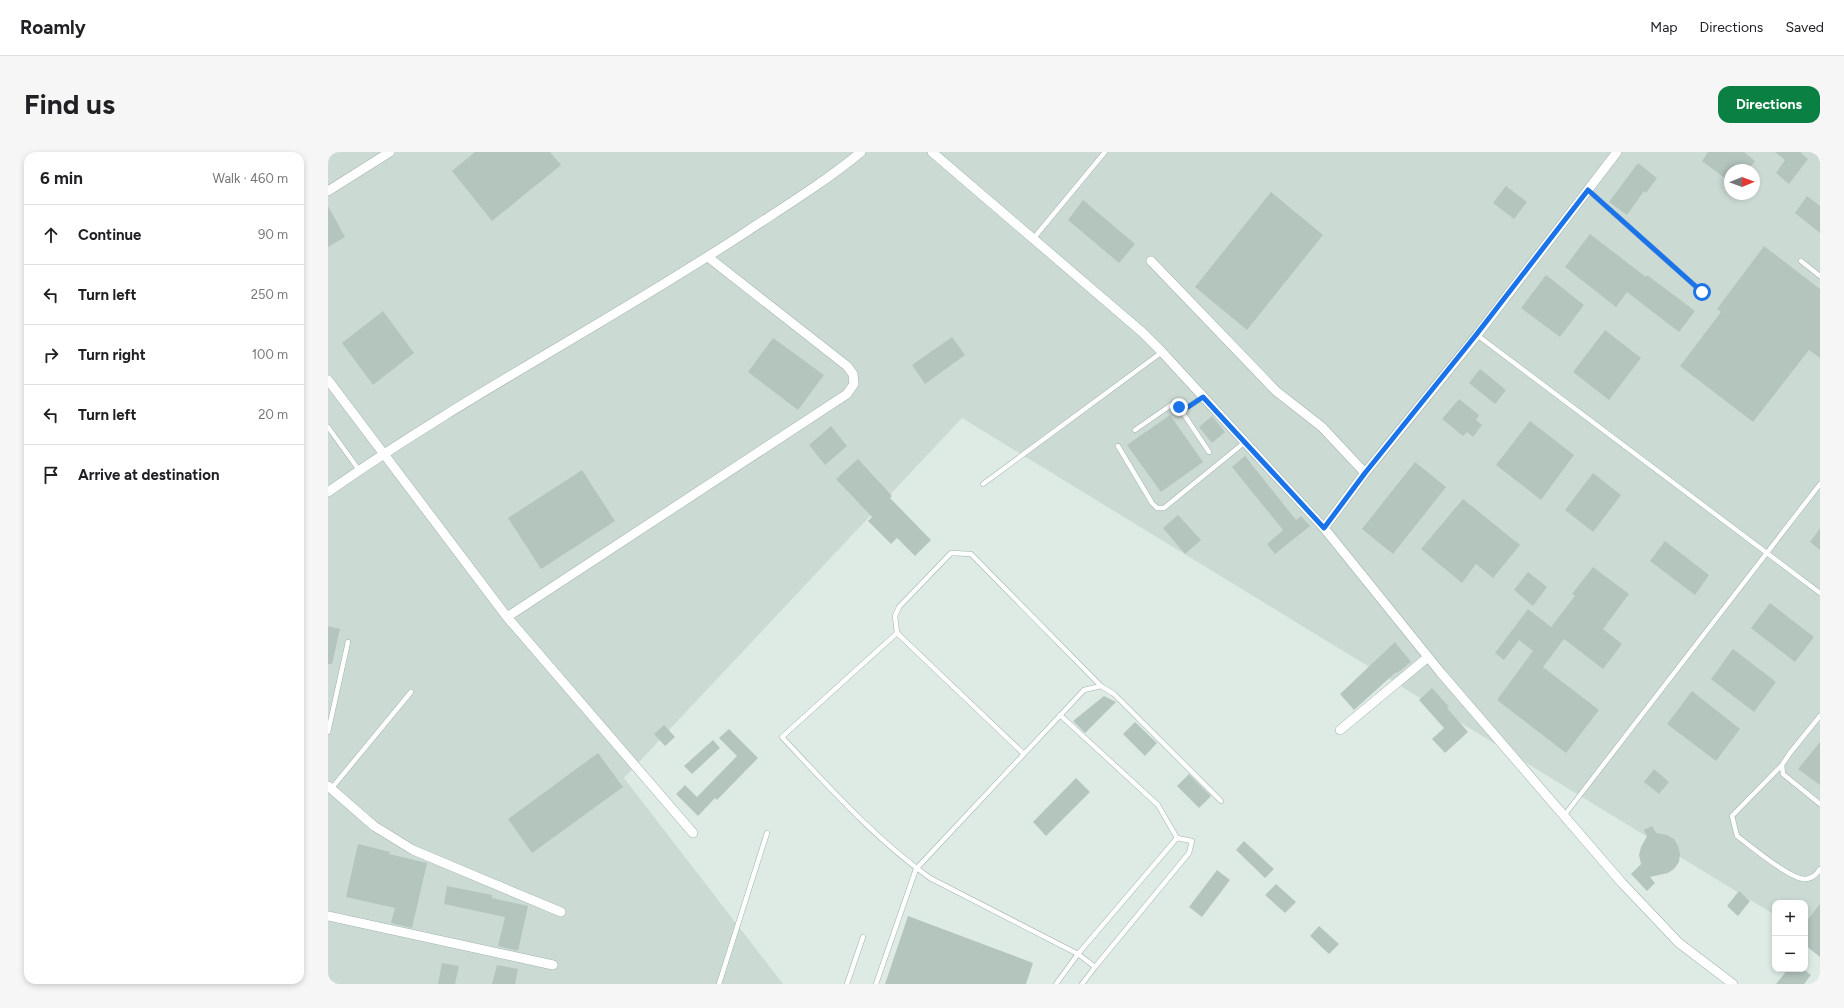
<!DOCTYPE html>
<html lang="en">
<head>
<meta charset="utf-8">
<style>
  :root { --surface:#fff; --page:#f6f6f6; --text:#202124; --muted:#757577; --line:#e0e0e0; --accent:#0b8043 }
  body { margin:0; font-family:Figtree,sans-serif; background:var(--page); color:var(--text) }
  .controls { position:absolute; right:12px; bottom:12px; display:grid; overflow:hidden; border-radius:8px; box-shadow:0 2px 6px #0003 }
  .controls button { width:36px; height:36px; display:grid; place-items:center; padding:0; border:0; border-bottom:1px solid var(--line); background:var(--surface); color:var(--text); font:20px sans-serif }
  .compass { position:absolute; left:1396px; top:12px; width:36px; height:36px; border-radius:50%; background:var(--surface); box-shadow:0 2px 6px #0003; rotate:89deg }
  .stop { position:absolute; width:12px; height:12px; margin:-9px; border:3px solid #1a73e8; border-radius:50%; background:#fff }
  .stop.end { background:#1a73e8; border-color:#fff; box-shadow:0 1px 4px #0008 }
  .list { margin:0; padding:0; list-style:none }
  h2 { display:flex; justify-content:space-between; align-items:center; height:52px; margin:0; padding:0 16px; font-size:17px }
  h2 small { font-size:13px; font-weight:400; color:var(--muted) }
  .list li { display:grid; grid-template-columns:26px 1fr auto; gap:12px; align-items:center; box-sizing:border-box; height:60px; padding:0 16px; border-top:1px solid var(--line) }
  .list b { display:block; font-size:15px; white-space:nowrap }
  .list em { font-size:13px; font-style:normal; color:var(--muted) }
  .icon { flex:none; width:22px; height:22px; fill:none; stroke:currentColor; stroke-width:2; stroke-linecap:round; stroke-linejoin:round }
  .map { position:relative; flex:none; width:1492px; height:832px; overflow:hidden; border-radius:12px }
  header { display:flex; align-items:center; gap:24px; box-sizing:border-box; height:56px; padding:0 20px; background:var(--surface); border-bottom:1px solid var(--line) }
  header strong { font-size:19px }
  nav { display:flex; gap:22px; margin-inline-start:auto; font-size:14px }
  .intro { display:flex; align-items:center; justify-content:space-between; box-sizing:border-box; height:96px; padding:0 24px }
  h1 { margin:0; font-size:28px }
  .button { padding:10px 18px; border-radius:12px; background:var(--accent); color:#fff; font-size:14px; font-weight:700 }
  main { display:flex; gap:24px; padding:0 24px }
  aside { flex:1; background:var(--surface); border-radius:12px; box-shadow:0 2px 6px #0003 }
  .map>svg:first-child { display:block }
  .built { fill:#ccdad4; fill-rule:evenodd }
  .building { fill:#b4c5be }
  .lines { fill:none; stroke-linecap:round; stroke-linejoin:round }
  .lane-casing { stroke:#a1b3ac; stroke-width:5.5 }
  .street-casing { stroke:#a1b3ac; stroke-width:10 }
  .lane { stroke:#fff; stroke-width:4.5 }
  .street { stroke:#fff; stroke-width:9 }
  .route { stroke:#1a73e8; stroke-width:5 }
</style>
</head>
<body>
<header>
<strong>Roamly</strong>
<nav><a>Map</a><a>Directions</a><a>Saved</a></nav>
</header>
<div class="intro"><h1>Find us</h1><a class="button">Directions</a></div>
<main>
<aside>
<h2>6 min<small>Walk · 460 m</small></h2>
<ul class="list">
<li><svg class="icon" aria-label="ahead" viewBox="0 0 24 24"><path d="M12 20V5M6 11l6-6 6 6"/></svg><div><b>Continue</b></div><em>90 m</em></li>
<li><svg class="icon" aria-label="left" viewBox="0 0 24 24"><path d="M17 20v-9H6M10 6l-5 5 5 5"/></svg><div><b>Turn left</b></div><em>250 m</em></li>
<li><svg class="icon" aria-label="right" viewBox="0 0 24 24"><path d="M7 20v-9h11M14 6l5 5-5 5"/></svg><div><b>Turn right</b></div><em>100 m</em></li>
<li><svg class="icon" aria-label="left" viewBox="0 0 24 24"><path d="M17 20v-9H6M10 6l-5 5 5 5"/></svg><div><b>Turn left</b></div><em>20 m</em></li>
<li><svg class="icon" aria-label="arrive" viewBox="0 0 24 24"><path d="M6 21V4h12l-3 4 3 4H6"/></svg><div><b>Arrive at destination</b></div></li>
</ul>
</aside>
<div class="map">
<svg width="1492" height="832" viewBox="0 0 1492 832">
  <rect width="100%" height="100%" fill="#deebe5"/>
  <path class="built" d="M0,0H1492V791L1477,781V751H1447V763L634,266L296,626L455,832H0ZM1402,18H1426V42H1402Z"/>
  <path class="building" d="M147,0H222L233,13L164,69L124,19Z
    M1380,0H1416L1427,9L1420,18H1402V30L1374,9Z
    M1447,0H1472L1480,7L1461,32L1448,21L1457,8Z
    M1310,11L1329,26L1318,41L1316,39L1299,63L1281,50Z
    M1178,34L1199,50L1186,67L1165,51Z
    M943,40L995,83L919,178L867,135Z
    M1479,44L1492,54V81L1467,61Z
    M755,48L807,92L791,111L740,68Z
    M0,54L17,85L0,95Z
    M1262,82L1318,125L1319,123L1367,159L1351,180L1299,140L1288,155L1237,115Z
    M1436,94L1492,137V206L1481,198L1425,270L1352,214L1393,160L1389,157Z
    M1218,123L1256,153L1232,185L1193,156Z
    M55,159L86,201L45,233L14,191Z
    M1277,178L1313,206L1281,248L1245,220Z
    M624,185L637,203L597,232L584,213Z
    M445,186L496,223L470,258L420,220Z
    M1152,217L1178,238L1167,252L1141,231Z
    M1131,247L1151,263L1148,268L1154,273L1145,285L1139,280L1135,284L1114,267Z
    M842,263L875,310L833,340L799,293Z
    M884,264L897,280L884,291L871,275Z
    M1202,269L1246,303L1213,348L1168,313Z
    M503,274L519,294L497,313L481,293Z
    M917,304L968,368L973,364L982,374L947,402L939,392L955,378L904,315Z
    M530,307L564,344L562,346L603,388L587,404L569,386L563,392L540,369L544,365L508,327Z
    M1087,310L1118,335L1065,402L1034,377Z
    M254,318L287,369L213,417L180,366Z
    M1265,321L1293,343L1265,380L1237,358Z
    M1135,347L1192,393L1165,426L1148,412L1134,431L1093,397Z
    M850,363L873,388L857,402L835,376Z
    M1492,376V398L1482,390Z
    M1337,389L1381,423L1367,443L1322,409Z
    M1265,415L1301,442L1275,477L1294,492L1275,517L1236,487L1215,515L1271,558L1238,601L1169,548L1205,499L1191,488L1176,508L1167,501L1200,457L1223,475L1247,444L1244,442Z
    M1200,420L1219,435L1205,454L1186,438Z
    M1442,451L1486,485L1467,510L1423,476Z
    M0,474L12,477L4,512H0Z
    M1067,490L1083,510L1069,521L1068,520L1026,558L1012,542Z
    M1405,497L1448,530L1426,560L1383,527Z
    M1104,536L1121,555L1119,556L1140,580L1117,601L1104,587L1116,576L1091,548Z
    M1364,539L1412,577L1388,609L1339,572Z
    M776,544L788,550L757,581L745,569Z
    M807,570L829,591L817,604L795,582Z
    M336,573L347,585L337,594L326,582Z
    M401,577L430,606L389,648L387,646L370,664L348,642L357,633L369,645L409,604L391,586Z
    M385,588L392,596L364,622L356,614Z
    M1492,590V633L1470,617Z
    M270,601L295,635L204,701L180,667Z
    M1326,617L1341,630L1331,642L1316,630Z
    M861,622L883,644L871,656L849,634Z
    M748,626L762,640L718,684L705,670Z
    M1324,674L1328,681L1339,683L1346,687L1350,694L1352,702L1351,710L1346,717L1340,721L1322,725L1327,731L1319,739L1303,722L1313,712L1311,703L1313,695L1319,684L1316,678Z
    M916,689L946,717L937,726L908,698Z
    M30,692L62,700L61,702L99,711L84,776L63,771L67,756L18,745Z
    M889,718L902,728L874,765L861,755Z
    M948,732L968,750L957,761L937,743Z
    M119,734L164,743V746L200,754L190,799L170,794L177,765L116,752Z
    M1411,739L1422,749L1410,764L1399,754Z
    M1492,752V805L1477,793V771Z
    M580,764L705,811L698,832H557Z
    M991,774L1011,792L1001,802L982,784Z
    M114,811L131,814L127,832H110Z
    M169,813L190,817L187,832H164Z
    M1460,817H1475L1483,823L1476,832H1448Z"/>
  <g class="lines">
    <defs>
      <path id="lane" d="M1260,38L1374,140
        M705,87L777,0
        M1473,109L1492,124
        M1149,183L1492,441
        M854,259L875,245
        M0,275L31,318
        M807,278L846,251L851,255L881,300
        M790,294L824,351L829,356H836L917,290
        M655,332L834,200
        M569,481L567,464L571,455L623,401L643,402L773,534
        M732,563L830,653L849,686L864,689L861,701L767,815L754,832
        M1492,564L1462,601L1454,613L1455,622L1492,652
        M0,580L20,490
        M696,602L569,481L454,585C501,635 546,686 602,726L750,802L767,815
        M1454,613L1404,664L1409,684C1424,695 1462,727 1477,727C1484,727 1489,722 1492,717
        M3,637L83,540
        M1235,665L1492,332
        M391,832L439,681
        M519,832L535,785
        M548,832L588,717L756,538L773,534L786,542L893,649
        M728,832L750,802L849,686"/>
      <path id="street" d="M604,0L814,180L834,200L996,376L1113,521L1294,731L1351,791L1405,832
        M0,39L62,0
        M823,109L948,239L994,275L1037,321
        M0,228L179,465L365,681
        M0,340C135,245 283,169 421,78C459,53 498,29 533,0
        M996,376L1037,321L1149,183L1289,0
        M179,465L519,242L526,232L525,222L519,214L380,105
        M1012,578L1100,505
        M0,634L46,674L85,698L233,760
        M0,764L225,813"/>
    </defs>
    <use href="#lane" class="lane-casing"/>
    <use href="#street" class="street-casing"/>
    <use href="#lane" class="lane"/>
    <use href="#street" class="street"/>
  </g>
  <g class="lines">
    <path class="route" d="M851,255L854,259L875,245L996,376L1037,321L1148,183L1260,38L1374,140"/>
  </g>
</svg>
<div class="controls">
<button>+</button>
<button>−</button>
</div>
<svg class="compass" viewBox="-18 -18 36 36"><path d="M0-13l5 13h-10z" fill="#e53935"/><path d="M0 13l5-13h-10z" fill="#757577"/></svg>
<div class="stop" style="left:1374px;top:140px"></div>
<div class="stop end" style="left:851px;top:255px"></div>
</div>
</main>
</body>
</html>
